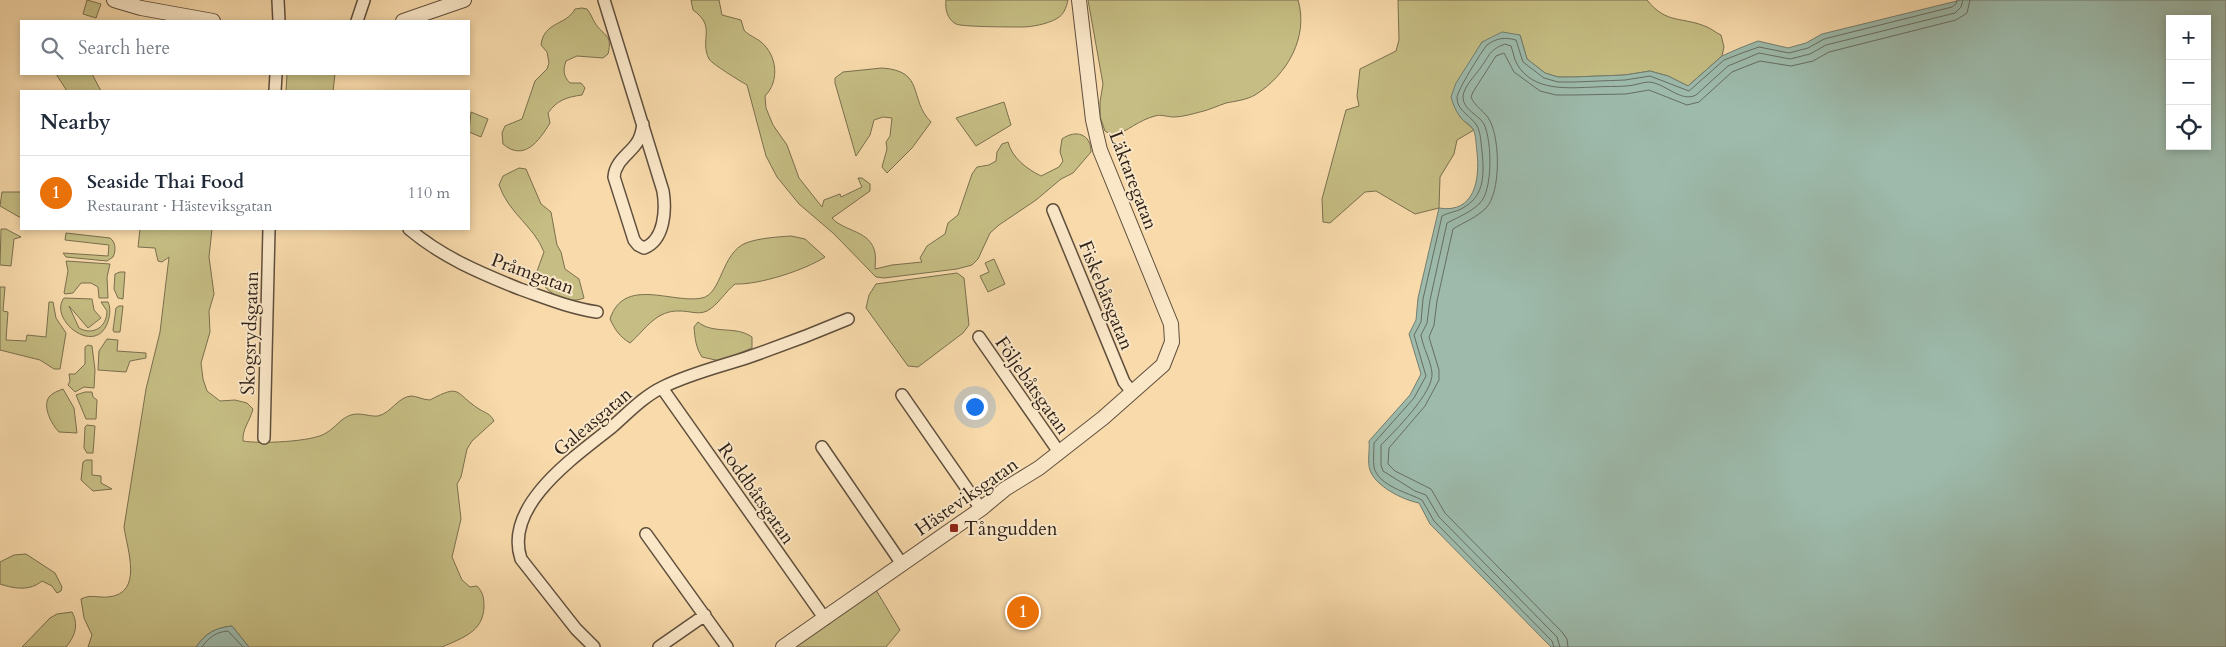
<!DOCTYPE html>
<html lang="en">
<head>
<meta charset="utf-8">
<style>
  :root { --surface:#fff; --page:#f2f2f3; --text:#1f2937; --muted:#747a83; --line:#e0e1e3; --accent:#8f2418 }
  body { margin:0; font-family:Cardo,serif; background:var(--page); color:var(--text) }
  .controls { position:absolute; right:15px; top:15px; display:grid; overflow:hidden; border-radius:0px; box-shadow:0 2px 8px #0003 }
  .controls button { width:45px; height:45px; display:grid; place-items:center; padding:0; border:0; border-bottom:1px solid var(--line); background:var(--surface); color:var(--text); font:25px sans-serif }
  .you { position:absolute; left:974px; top:406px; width:18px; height:18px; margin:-12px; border:4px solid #fff; border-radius:50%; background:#1a73e8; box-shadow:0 0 0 8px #1a73e833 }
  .badge { display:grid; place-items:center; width:32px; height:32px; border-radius:50%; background:var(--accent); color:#fff; font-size:16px; font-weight:700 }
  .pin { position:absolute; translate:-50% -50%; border:2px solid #fff; box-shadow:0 1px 5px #0006 }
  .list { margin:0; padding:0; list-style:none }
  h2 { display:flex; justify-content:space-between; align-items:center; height:65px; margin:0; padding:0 20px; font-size:21px }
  h2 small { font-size:16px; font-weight:400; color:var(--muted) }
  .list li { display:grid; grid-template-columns:32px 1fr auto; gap:15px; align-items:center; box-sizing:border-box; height:75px; padding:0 20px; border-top:1px solid var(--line) }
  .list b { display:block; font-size:19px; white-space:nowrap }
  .list p { margin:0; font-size:16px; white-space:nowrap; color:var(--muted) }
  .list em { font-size:16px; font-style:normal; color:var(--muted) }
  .icon { flex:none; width:28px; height:28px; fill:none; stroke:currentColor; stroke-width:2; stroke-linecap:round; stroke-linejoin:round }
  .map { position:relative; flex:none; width:2226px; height:647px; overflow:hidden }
  .search { position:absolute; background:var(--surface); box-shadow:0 2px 8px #0003; left:20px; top:20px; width:450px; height:55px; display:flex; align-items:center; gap:12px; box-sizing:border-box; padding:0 18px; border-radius:0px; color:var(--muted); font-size:19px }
  .panel { position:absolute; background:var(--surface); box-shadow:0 2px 8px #0003; left:20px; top:90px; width:450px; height:140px; border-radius:0px }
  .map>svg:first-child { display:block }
  .green { fill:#c5bd83; stroke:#7a6f4e }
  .water { fill:#9dbaab; stroke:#717d70; fill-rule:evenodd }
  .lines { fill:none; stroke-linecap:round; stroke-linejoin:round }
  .shore { stroke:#666e62; stroke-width:1 }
  .minor-casing { stroke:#604f3d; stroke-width:14 }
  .tertiary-casing { stroke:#604f3d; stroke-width:16 }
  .minor { stroke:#fae7c8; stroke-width:11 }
  .tertiary { stroke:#fae7c8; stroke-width:14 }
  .poi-dot { fill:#8f2418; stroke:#fae7c8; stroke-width:2 }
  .labels { text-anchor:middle; stroke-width:4; stroke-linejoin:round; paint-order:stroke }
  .street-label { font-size:19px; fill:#2e2118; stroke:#fae7c8 }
  .poi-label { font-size:19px; fill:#2e2118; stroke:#fae7c8; text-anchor:start }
</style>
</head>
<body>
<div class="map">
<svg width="2226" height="647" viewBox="0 0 2226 647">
  <rect width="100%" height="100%" fill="#f8daab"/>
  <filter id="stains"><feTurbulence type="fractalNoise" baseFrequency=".004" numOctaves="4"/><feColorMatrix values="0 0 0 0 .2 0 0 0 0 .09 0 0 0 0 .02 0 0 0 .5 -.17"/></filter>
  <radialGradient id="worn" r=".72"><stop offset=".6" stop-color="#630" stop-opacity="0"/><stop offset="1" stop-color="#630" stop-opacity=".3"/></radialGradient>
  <path class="green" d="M87,0L101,4L96,18L83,14Z
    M691,0H719L722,15L741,20L744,30C749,36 755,37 761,42C777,55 780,81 765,96L766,108L773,125L787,145L799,178L822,207L824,200L840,194L841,197L862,187L858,178H862L870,184V191L832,218C844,232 871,230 875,253C876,258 875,264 875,269L892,265L922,262L920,258L927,246L945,234L948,223L958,215L972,174L977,167L989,165L996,161L997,152L1002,144L1008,142C1012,158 1027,169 1041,176L1059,167L1063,161L1060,152L1062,139C1076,129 1091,134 1091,152L1073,173L1061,179L1036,200L999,225L990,233L978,259L972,265L957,269L884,278L876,277L833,233L799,204L777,177L766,156L747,85C740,81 712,64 709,59C699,39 717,27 693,10Z
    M946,0H1068C1066,8 1064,15 1056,19C1047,24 1032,27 1022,27C1012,27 962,27 956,24C947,19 945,9 946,0Z
    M1088,0H1298C1309,37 1287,75 1255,95C1246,100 1236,101 1226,103C1217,106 1209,110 1200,112C1192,114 1182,117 1174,117C1167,117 1161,114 1155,116C1139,120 1128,131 1113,136L1105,131L1100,117V102L1103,84Z
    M1398,0H1647C1667,25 1682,16 1707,27C1712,29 1716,33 1721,35L1724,47L1722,56L1688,86L1668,76L1650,71L1625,75L1574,77H1558L1545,73L1527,59L1520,35L1482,42L1472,60L1460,117L1474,130L1457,140L1454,154L1440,177L1439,208L1415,214L1376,191L1365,192L1330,223L1323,222L1322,199L1346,110L1359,106L1357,96L1360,69L1396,51L1399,40Z
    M582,8L587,9C591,14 592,18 595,23C604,37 613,34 608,54L603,58L577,56L566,61C563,70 563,76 570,83H581L585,88L582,95C567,97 557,100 548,113L550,123C539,141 524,162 503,144L502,133L505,126L522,119L535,81L547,69L549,63L547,52L541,45C544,21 566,26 575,9Z
    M882,68C926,71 908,99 931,122L912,148L887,173L882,167L887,149L886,142L890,136L892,118L883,117L874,120L870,135L856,156L835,83V78L843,72Z
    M56,74H92L101,91H67Z
    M287,74H335L333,91H286Z
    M1004,102L1011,125L976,146L956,118Z
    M471,112L488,119L481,137L469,132Z
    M519,168L526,169L541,204L551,212L557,245L561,252L565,269L579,279L584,298C565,306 544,291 536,274L544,252C534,226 509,214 499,185L503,176Z
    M2,192H21V218L0,206Z
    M1,229H6L21,237L14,239L11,266L0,265Z
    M140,229H212L209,257L214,294L209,311L210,332L201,363L203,379L207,391L220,401L235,400L247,403L253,409C250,421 242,429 243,441C259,444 313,442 326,433C335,428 341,418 351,415C360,412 370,417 378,416C391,413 398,397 411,396C417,396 423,400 430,400C462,383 454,393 479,409C485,413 490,413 494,421L472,441L467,449L461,477L457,484L461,519L452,557L462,580L470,587L477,586C483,592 484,598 484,607C483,632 462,638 442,647H249L232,626C214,628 206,633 196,647H88L92,635L84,618L81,599C91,594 98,598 108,597C144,594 127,549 124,527L146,389L160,332L169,257L162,262L158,261L155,248L138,247Z
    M66,233L110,238C116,242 116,251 113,257L107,261L66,257L63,253L108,256L109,245L65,240Z
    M791,236L805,239L825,257C805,270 759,285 735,284C725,292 718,305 707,311C698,315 690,311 680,311C656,310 646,329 630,343C620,337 615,330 610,319C624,276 672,304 702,298C722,294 721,253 746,243C759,238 777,237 791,236Z
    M994,259L1005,284L988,292L980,276L989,272L985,263Z
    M66,261L110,264L107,277L108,298H99L98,287L91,283H81L73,293L65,294L64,293L68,271Z
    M120,272H125L123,299L118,298L114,289L115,274Z
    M957,273L964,278L969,325L963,333L918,367L908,366L866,308L869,295L876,284Z
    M0,287H5L3,311L8,312L6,340L26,341L27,335L46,337L49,302H53L56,318L66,333L60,369H54L40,360L0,350Z
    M64,298L92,299L94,310L101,318L88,328L69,306L79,328C93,336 107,327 107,311L101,302H108C111,308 110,317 107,324C94,356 48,319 64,298Z
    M119,306H123L120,332H114L113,330L116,308Z
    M698,322C714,335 735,325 752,337V348L720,361L702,357C696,348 695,339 694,327Z
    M107,339L118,340L117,351L146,353V358L130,361L126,372L98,370L99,351Z
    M88,345L92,346L95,370L94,388L84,387L75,392L68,385L70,381L69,374H75L85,364V347Z
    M63,389L74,408L77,433L59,432C52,425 42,407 49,397C52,393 58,391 63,389Z
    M85,392H92L93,397L97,400L96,419H86L76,395Z
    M87,425L95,426L93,453H87L84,448L85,427Z
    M86,460H92V475L101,476V483L112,489L93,491L81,480L83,462Z
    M26,554L55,573L62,587L61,591L57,593L52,586L42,581C30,591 15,589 0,584V562L14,555Z
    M876,590L900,630L886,647H793Z
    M72,612C79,625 75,636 66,647H22L50,618L57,614Z"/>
  <path class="water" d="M1961,0H2226V647H1551L1430,524L1419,503C1403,500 1375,486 1370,470C1367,462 1370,450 1369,441L1410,395L1421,374L1409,334L1416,320L1418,298L1439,208C1475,214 1480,179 1477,152C1476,145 1476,134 1473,129C1470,124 1464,122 1461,118C1456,112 1453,104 1451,97L1456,83L1482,42L1502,32L1520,35L1527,59L1545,73L1558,77H1574L1625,75L1650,71L1668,76L1688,86L1722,56L1740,48L1758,41L1788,48L1806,43L1822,34ZM2170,19H2207V146H2170Z
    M232,626L249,647H196C206,633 215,628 232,626Z"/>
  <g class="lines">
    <path class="shore" d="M202,647C209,637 216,632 228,631L243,647
      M1554,647L1552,641L1434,521L1422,500C1409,493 1378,486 1374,467C1373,460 1374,450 1374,443L1414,398L1426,376L1414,335L1421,322L1423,299L1442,216C1449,212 1458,212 1466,206C1485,194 1484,172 1482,151C1481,144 1481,135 1478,128C1474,117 1457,112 1457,98C1456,92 1483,49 1487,45C1496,38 1505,37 1516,40L1523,62L1544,78L1558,82H1574L1625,80L1650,76L1689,91L1724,60L1742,53L1759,47L1789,53L1808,48L1824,39L1952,7L1956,4L1957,0
      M1560,647L1557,637L1439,517L1426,495L1415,491L1383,471L1381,465V445C1394,432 1434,392 1432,373C1431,361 1423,348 1421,335L1427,323L1430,300L1447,223C1458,217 1470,213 1480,203C1493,190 1492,141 1484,124C1479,115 1463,110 1463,97C1463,87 1476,75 1481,67C1490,55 1489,50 1505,44L1511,46C1513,51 1514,59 1517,64C1533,92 1568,88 1595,87C1605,86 1616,87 1626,86C1634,86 1642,82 1649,82C1665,83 1681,103 1696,95L1728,66L1745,59L1759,53L1790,59L1810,54L1826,45L1955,13L1961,7L1963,0
      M1568,647L1567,639L1562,632L1445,513L1431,489L1395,471L1388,464L1389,448L1425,406L1439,380V370L1429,337L1434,325L1437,301L1453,229C1464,222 1476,218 1486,208C1501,192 1500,140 1490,121C1486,112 1475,107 1471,97L1473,92L1496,56L1504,53L1514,72L1540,91L1556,95H1574L1626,94L1649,90L1687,105L1699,102L1732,72L1747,66L1760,61L1791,66L1813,61L1829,52L1956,20L1967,13L1970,0"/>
    <defs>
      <path id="minor" d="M278,0L279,21
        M604,0L663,191C666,209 665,240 644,248L638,245L634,240L614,177C615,162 628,155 636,144C641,138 642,131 643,124
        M357,21L364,0
        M275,91L276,74
        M1053,210L1124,382L1132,392
        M409,229C442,257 480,273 520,289C546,298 570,308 597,312
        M979,337L1059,452
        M662,388L825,619
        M902,395L981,509
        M264,438L269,229
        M822,447L902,564
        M646,534L727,647
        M594,647L576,629L521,559C503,505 576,456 612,427C628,413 644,396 663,387C689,374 718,367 746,358C781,346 815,333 848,319
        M659,647L705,615"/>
      <path id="tertiary" d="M114,0L141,8L213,21
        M403,21L464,0
        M783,647L981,509L1005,489L1039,468L1103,418L1163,365L1172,342L1171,324L1100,150L1093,120L1079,0"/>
    </defs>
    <use href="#minor" class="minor-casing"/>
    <use href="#tertiary" class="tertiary-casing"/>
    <use href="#minor" class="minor"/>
    <use href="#tertiary" class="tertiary"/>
  </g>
  <rect class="poi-dot" x="949" y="523" width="10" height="10" rx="2.5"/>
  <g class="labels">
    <g class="street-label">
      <text transform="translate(1134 180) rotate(69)" y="7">Läktaregatan</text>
      <text transform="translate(533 273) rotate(20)" y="7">Pråmgatan</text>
      <text transform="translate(1107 295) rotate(68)" y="7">Fiskebåtsgatan</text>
      <text transform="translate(249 333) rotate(-88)" y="7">Skogsrydsgatan</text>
      <text transform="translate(1033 385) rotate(55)" y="7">Följebåtsgatan</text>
      <text transform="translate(592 421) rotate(-40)" y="7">Galeasgatan</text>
      <text transform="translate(757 493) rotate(55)" y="7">Roddbåtsgatan</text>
      <text transform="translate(966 496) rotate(-35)" y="7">Hästeviksgatan</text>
    </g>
    <g class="poi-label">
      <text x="964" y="535">Tångudden</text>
    </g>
  </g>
  <rect width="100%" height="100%" filter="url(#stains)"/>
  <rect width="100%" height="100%" fill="url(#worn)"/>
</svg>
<div class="controls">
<button>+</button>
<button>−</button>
<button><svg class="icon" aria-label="locate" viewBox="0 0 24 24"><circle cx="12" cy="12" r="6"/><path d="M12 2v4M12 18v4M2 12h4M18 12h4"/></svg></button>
</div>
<div class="you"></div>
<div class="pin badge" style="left:1023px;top:612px;background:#e8710a">1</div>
<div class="search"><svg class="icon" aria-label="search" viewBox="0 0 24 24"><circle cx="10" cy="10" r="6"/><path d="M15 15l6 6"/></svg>Search here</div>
<section class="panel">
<h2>Nearby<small></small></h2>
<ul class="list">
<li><span class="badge" style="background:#e8710a">1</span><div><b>Seaside Thai Food</b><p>Restaurant · Hästeviksgatan</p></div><em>110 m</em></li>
</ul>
</section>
</div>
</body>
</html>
